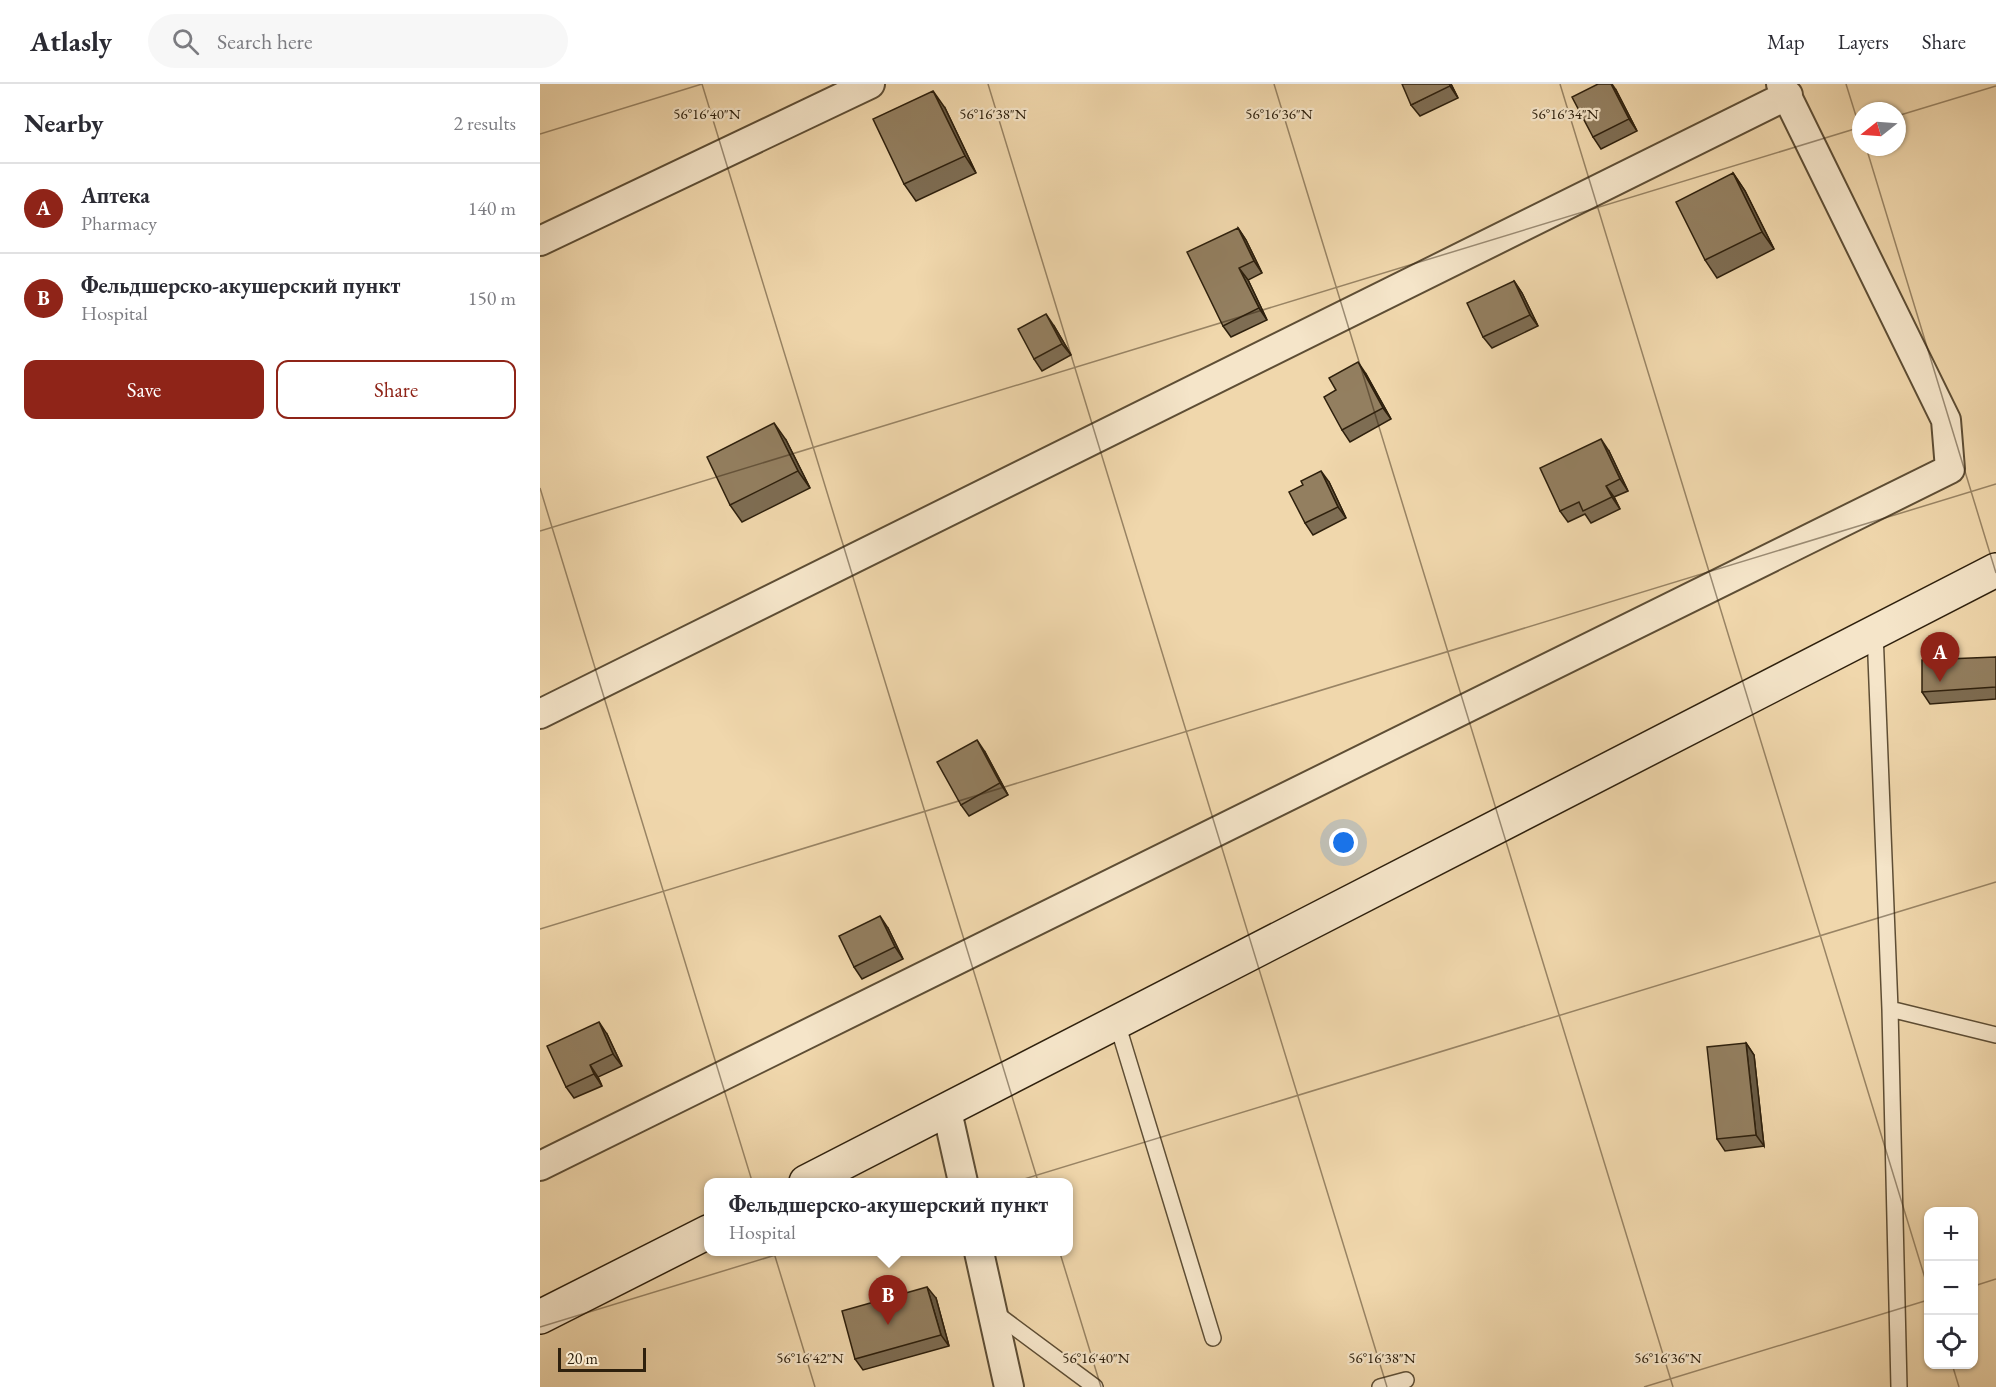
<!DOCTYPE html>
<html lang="en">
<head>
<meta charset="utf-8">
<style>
  :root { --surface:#fff; --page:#f7f7f7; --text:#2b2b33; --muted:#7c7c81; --line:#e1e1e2; --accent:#8f2418 }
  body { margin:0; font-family:"EB Garamond",serif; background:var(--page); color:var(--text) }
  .controls { position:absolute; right:18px; bottom:18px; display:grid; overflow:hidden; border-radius:12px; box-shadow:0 2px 4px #0004 }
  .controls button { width:54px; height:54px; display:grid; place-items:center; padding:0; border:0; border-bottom:2px solid var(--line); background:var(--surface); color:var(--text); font:30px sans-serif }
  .compass { position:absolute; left:1312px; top:18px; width:54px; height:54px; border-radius:50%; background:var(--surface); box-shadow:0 2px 4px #0004; rotate:253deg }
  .scale { position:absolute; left:18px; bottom:15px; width:88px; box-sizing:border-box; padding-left:6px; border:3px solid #2e200d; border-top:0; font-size:16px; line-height:21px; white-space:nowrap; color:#2e200d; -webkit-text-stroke:4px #f5e5c9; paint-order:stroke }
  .you { position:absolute; left:804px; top:759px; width:21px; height:21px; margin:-15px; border:4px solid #fff; border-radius:50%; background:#1a73e8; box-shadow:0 0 0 9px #1a73e833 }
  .badge { display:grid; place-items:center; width:39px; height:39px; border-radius:50%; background:var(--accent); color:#fff; font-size:20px; font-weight:700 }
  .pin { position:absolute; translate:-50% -50px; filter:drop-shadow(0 2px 3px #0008) }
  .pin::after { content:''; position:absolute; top:32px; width:21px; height:18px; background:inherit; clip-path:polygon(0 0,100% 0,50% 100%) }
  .popup { position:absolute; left:164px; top:1094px; width:369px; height:78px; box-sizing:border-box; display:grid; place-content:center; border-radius:12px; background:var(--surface); filter:drop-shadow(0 2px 4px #0005); font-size:20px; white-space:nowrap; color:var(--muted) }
  .popup b { font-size:22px; color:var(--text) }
  .popup::after { content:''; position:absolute; left:50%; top:100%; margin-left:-12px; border:12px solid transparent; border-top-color:var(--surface) }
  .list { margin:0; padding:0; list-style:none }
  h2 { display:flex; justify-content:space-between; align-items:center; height:78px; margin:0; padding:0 24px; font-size:26px }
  h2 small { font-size:20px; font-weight:400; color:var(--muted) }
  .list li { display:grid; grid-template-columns:39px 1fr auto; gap:18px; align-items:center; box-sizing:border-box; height:90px; padding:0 24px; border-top:2px solid var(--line) }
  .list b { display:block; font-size:22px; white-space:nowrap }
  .list p { margin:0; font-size:20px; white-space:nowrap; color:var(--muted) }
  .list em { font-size:20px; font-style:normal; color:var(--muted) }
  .actions { display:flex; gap:12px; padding:18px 24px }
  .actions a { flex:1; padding:14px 0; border:2px solid var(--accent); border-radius:12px; text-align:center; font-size:21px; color:var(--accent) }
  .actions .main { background:var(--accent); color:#fff }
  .icon { flex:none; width:33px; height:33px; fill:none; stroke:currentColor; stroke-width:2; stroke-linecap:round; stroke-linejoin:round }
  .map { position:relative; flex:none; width:1456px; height:1303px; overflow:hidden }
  header { display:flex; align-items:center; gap:36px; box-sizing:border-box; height:84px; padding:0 30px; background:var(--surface); border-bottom:2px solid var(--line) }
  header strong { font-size:28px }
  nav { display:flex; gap:33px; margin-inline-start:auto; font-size:21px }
  .search { width:420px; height:54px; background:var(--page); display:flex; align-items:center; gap:15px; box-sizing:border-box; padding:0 21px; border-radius:33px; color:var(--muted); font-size:22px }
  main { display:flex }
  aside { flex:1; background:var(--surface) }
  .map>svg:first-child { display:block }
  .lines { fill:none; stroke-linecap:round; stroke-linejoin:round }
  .service-casing { stroke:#5e4e35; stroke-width:18 }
  .minor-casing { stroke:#5e4e35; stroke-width:32 }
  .secondary-casing { stroke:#2e200d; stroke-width:36 }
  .service { stroke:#f5e5c9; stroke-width:15 }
  .minor { stroke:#f5e5c9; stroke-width:28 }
  .secondary { stroke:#f5e5c9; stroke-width:33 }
  .wall { fill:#7e6d53; stroke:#2e200d; stroke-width:1.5 }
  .shaded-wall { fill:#675943; stroke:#2e200d; stroke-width:1.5 }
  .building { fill:#937f60; stroke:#2e200d; stroke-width:1.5 }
  .ticks { fill:none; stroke:#2e200d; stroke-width:1.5; stroke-opacity:0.45 }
  .ticks-label { font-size:15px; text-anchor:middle; fill:#2e200d; stroke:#f5e5c9; stroke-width:4.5; stroke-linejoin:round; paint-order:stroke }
</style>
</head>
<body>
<header>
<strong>Atlasly</strong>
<div class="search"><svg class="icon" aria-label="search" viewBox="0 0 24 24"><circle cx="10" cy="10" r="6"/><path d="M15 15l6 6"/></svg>Search here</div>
<nav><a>Map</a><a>Layers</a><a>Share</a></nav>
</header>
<main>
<aside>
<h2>Nearby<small>2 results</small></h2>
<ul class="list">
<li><span class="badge">A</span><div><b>Аптека</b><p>Pharmacy</p></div><em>140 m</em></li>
<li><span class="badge">B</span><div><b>Фельдшерско-акушерский пункт</b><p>Hospital</p></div><em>150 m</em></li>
</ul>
<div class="actions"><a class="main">Save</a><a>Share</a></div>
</aside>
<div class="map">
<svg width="1456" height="1303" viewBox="0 0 1456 1303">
  <rect width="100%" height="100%" fill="#f0d7ac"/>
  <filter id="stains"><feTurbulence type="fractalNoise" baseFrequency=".00333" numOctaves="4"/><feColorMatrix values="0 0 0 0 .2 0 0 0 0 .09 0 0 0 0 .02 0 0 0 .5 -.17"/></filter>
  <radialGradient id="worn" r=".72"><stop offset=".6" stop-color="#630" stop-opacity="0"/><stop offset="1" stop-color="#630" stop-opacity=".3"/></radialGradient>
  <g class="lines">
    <defs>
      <path id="service" d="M1335,548L1350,925L1359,1303
        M1350,925L1456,951
        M577,939L673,1254
        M454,1228L555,1303
        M840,1303L866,1296"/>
      <path id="minor" d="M0,157L330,0
        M0,630L1248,11
        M407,1027L423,1098
        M0,1082L1410,385L1406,336L1241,0
        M439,1168L469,1303"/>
      <path id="secondary" d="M266,1098L1456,486
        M0,1233L168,1148"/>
    </defs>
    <use href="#service" class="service-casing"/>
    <use href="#minor" class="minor-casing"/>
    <use href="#secondary" class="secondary-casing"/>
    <use href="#service" class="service"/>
    <use href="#minor" class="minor"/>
    <use href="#secondary" class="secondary"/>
  </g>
  <path class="wall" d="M911,0L918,14L880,32L871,21Z
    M1076,6L1097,47L1061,65L1053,53Z
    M405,24L436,89L376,117L364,100Z
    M1193,89L1205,107L1234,165L1177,194L1165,176Z
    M698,144L706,156L722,189L708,196L727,236L691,253L683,242Z
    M974,197L982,209L998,242L952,264L943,253Z
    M514,242L531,271L502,287L494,275Z
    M826,290L851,335L810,358L802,346Z
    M246,356L270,404L202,438L190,421Z
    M1069,367L1088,407L1074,413L1080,425L1051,439L1045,430L1028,438L1020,427Z
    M789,398L806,434L773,451L765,439L763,401Z
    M1456,573V615L1390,620L1382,608Z
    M445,668L468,711L429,732L421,721Z
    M348,844L363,875L322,895L314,883Z
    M67,950L82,982L58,993L62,1002L34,1014L26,1003Z
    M1206,959L1214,971L1224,1062L1185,1067L1177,1055Z
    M396,1214L409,1262L323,1286L315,1275Z"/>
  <path class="shaded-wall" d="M909,0H911L918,14L910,2Z
    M1071,0H1072L1076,6L1097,47L1089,35Z
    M393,7L405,24L436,89L425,72Z
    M1193,89L1205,107L1234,165L1222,148Z
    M698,144L706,156L722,189L714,177Z
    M699,184L708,196L727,236L719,224Z
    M974,197L982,209L998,242L990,231Z
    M506,230L514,242L531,271L522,260Z
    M818,278L826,290L851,335L843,324Z
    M234,339L246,356L270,404L258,387Z
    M1061,355L1069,367L1088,407L1080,395Z
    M781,387L789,398L806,434L798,423Z
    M1066,402L1074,413L1080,425L1072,413Z
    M437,656L445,668L468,711L460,699Z
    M340,832L348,844L363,875L355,863Z
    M59,938L67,950L82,982L73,970Z
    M1206,959L1214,971L1224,1062L1216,1051Z
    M50,981L58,993L62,1002L54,990Z
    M387,1203L396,1214L409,1262L401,1251Z"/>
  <path class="building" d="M862,0H909L910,2L871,21Z
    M1058,0H1071L1089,35L1053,53L1032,13Z
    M393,7L425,72L364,100L333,35Z
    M1193,89L1222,148L1165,176L1136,118Z
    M698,144L714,177L699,184L719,224L683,242L647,168Z
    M974,197L990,231L943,253L927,219Z
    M506,230L522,260L494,275L478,245Z
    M818,278L843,324L802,346L784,313L796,306L789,294Z
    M234,339L258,387L190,421L167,373Z
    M1061,355L1080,395L1066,402L1072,413L1043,427L1039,418L1020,427L1000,384Z
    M781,387L798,423L765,439L749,408L763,401L761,397Z
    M1456,573V603L1382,608V576Z
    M437,656L460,699L421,721L397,678Z
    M340,832L355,863L314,883L299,852Z
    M59,938L73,970L50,981L54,990L26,1003L7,962Z
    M1206,959L1216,1051L1177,1055L1167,963Z
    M387,1203L401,1251L315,1275L302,1227Z"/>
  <path class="ticks" d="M162,0L561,1303M448,0L847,1303M734,0L1133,1303M1020,0L1388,1204M1306,0L1321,48M1357,32L1456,2M0,50L162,0M1326,63L1456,489M0,404L275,1303M0,447L1321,43M0,845L1456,400M1434,1202L1456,1195M0,1243L1456,798M1412,1280L1419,1303M1104,1303L1388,1216"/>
  <g class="ticks-label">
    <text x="167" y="35">56°16'40"N</text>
    <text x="453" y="35">56°16'38"N</text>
    <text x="739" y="35">56°16'36"N</text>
    <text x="1025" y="35">56°16'34"N</text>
    <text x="270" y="1279">56°16'42"N</text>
    <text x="556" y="1279">56°16'40"N</text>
    <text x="842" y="1279">56°16'38"N</text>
    <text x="1128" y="1279">56°16'36"N</text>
  </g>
  <rect width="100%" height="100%" filter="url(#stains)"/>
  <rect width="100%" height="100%" fill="url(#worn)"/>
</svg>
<div class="controls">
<button>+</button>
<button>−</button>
<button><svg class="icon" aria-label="locate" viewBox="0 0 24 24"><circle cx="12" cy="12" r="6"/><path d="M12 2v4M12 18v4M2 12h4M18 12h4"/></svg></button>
</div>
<svg class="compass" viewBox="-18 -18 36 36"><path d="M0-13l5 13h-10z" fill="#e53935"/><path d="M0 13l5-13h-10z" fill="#7c7c81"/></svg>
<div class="scale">20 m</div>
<div class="you"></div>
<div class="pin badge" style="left:1400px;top:598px">A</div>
<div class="pin badge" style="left:348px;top:1241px">B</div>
<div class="popup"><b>Фельдшерско-акушерский пункт</b>Hospital</div>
</div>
</main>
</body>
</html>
